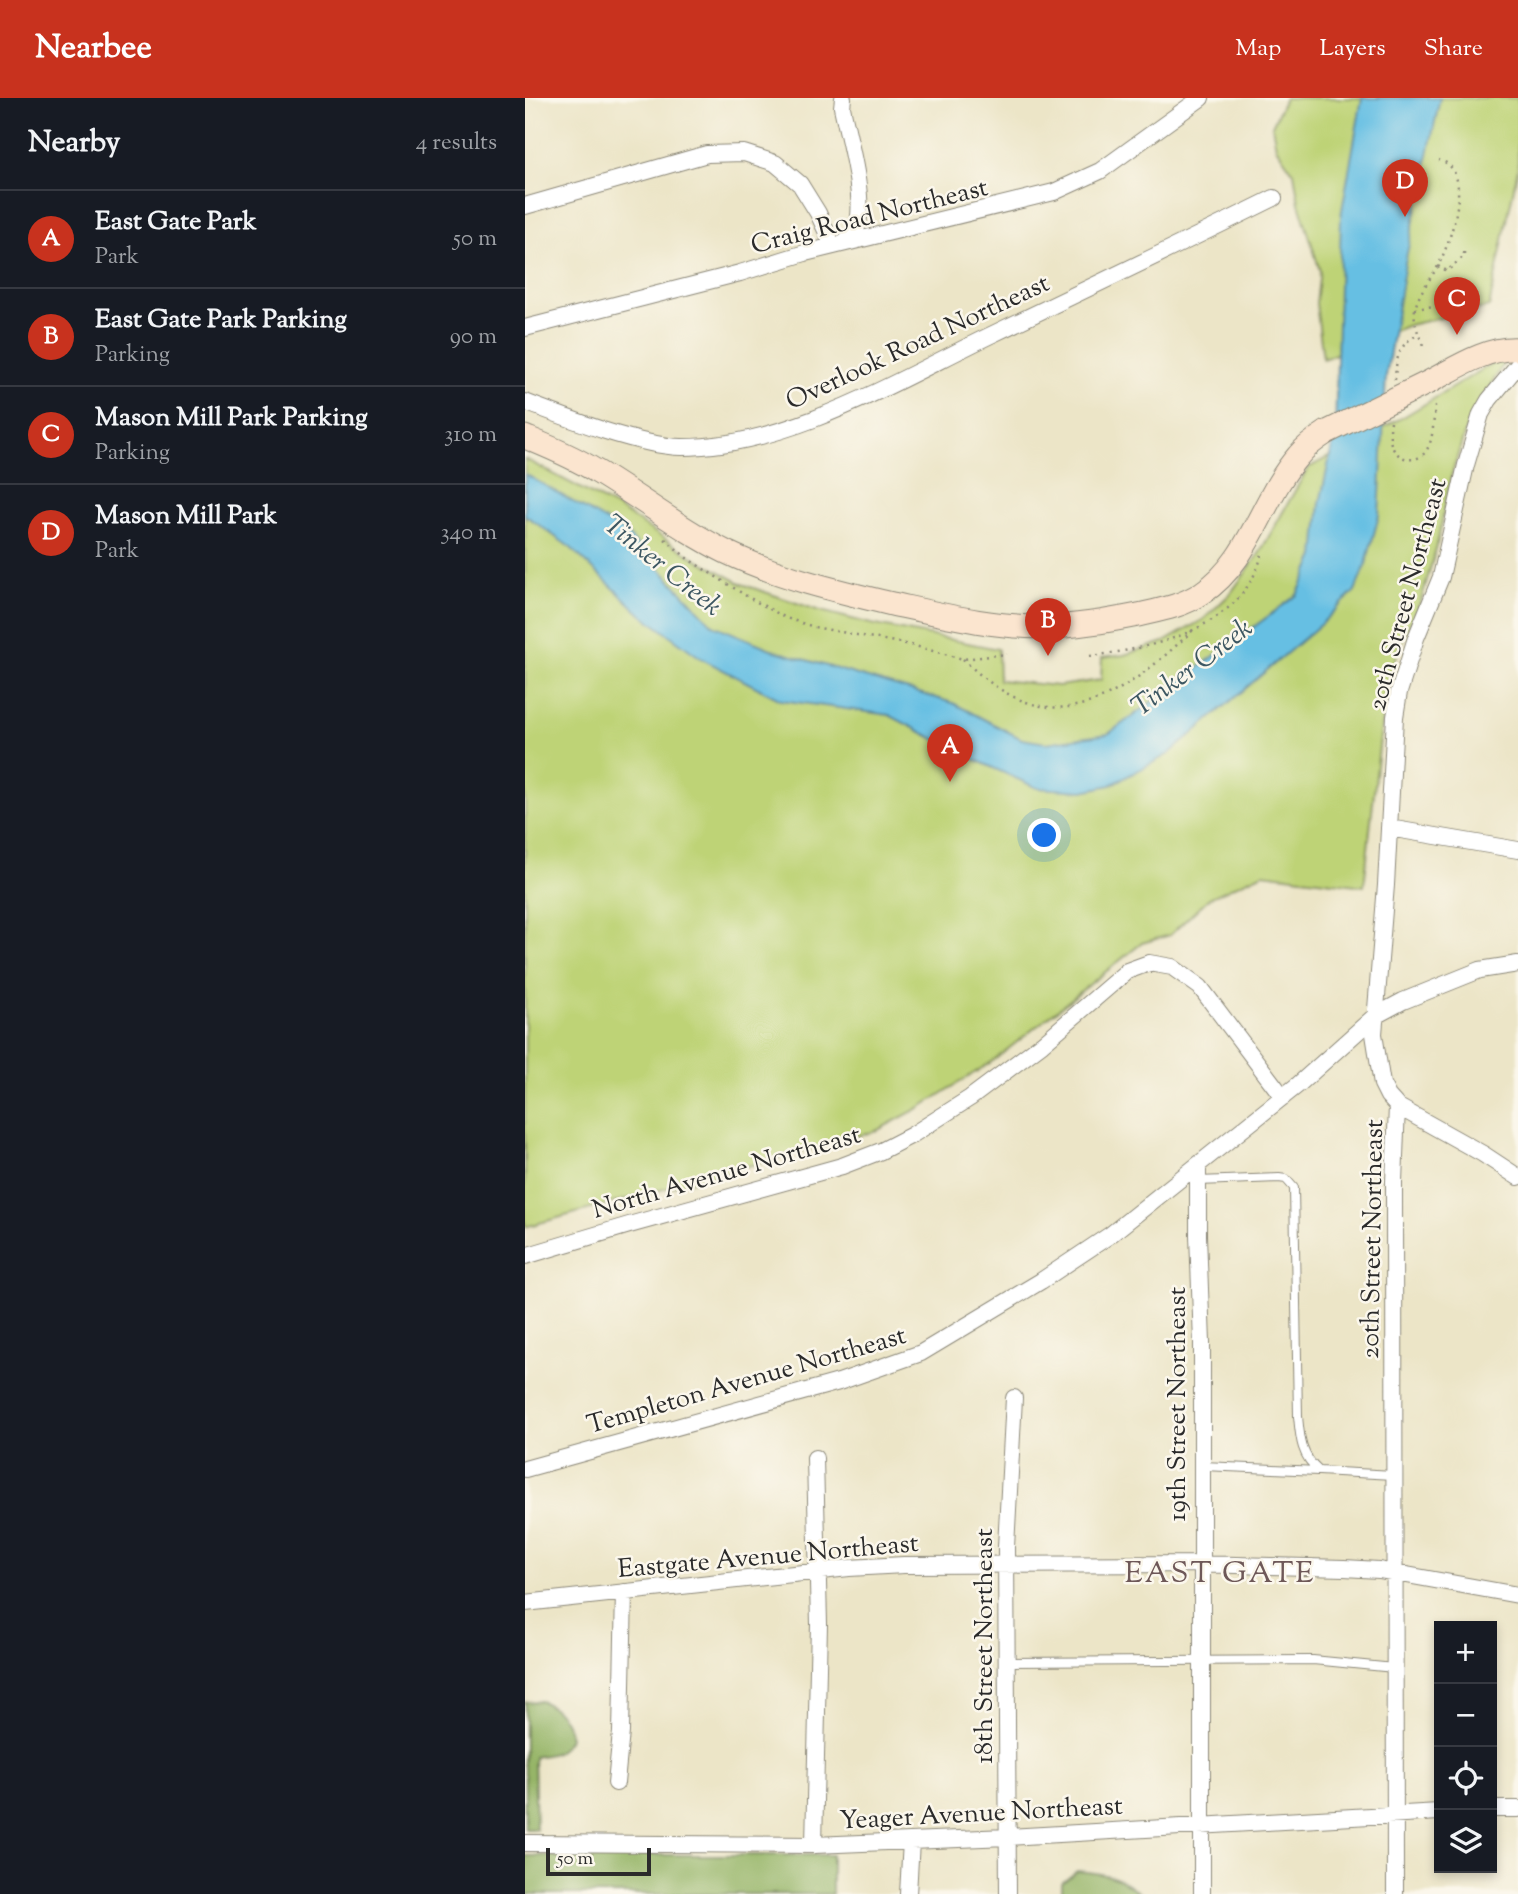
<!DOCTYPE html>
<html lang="en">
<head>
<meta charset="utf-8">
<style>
  :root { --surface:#171b24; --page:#20242c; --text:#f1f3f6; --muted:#9ea1a6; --line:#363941; --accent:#c8321e }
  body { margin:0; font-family:"Sorts Mill Goudy",serif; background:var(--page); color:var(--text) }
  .controls { position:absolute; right:21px; bottom:21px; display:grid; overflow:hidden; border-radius:0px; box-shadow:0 4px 10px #0003 }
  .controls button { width:63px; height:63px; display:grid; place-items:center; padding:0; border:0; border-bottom:2px solid var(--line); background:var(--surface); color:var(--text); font:35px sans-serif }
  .scale { position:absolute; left:21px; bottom:18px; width:105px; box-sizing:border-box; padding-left:7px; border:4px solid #2b2b2b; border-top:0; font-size:19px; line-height:24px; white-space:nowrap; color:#2b2b2b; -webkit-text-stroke:5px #fbf7ec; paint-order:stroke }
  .you { position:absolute; left:520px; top:738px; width:24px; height:24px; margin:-18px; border:5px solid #fff; border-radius:50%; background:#1a73e8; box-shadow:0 0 0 10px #1a73e833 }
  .badge { display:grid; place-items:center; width:46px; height:46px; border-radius:50%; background:var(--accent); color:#fff; font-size:23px; font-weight:700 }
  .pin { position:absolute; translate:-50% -58px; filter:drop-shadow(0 2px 4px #0008) }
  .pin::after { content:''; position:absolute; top:37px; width:24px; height:21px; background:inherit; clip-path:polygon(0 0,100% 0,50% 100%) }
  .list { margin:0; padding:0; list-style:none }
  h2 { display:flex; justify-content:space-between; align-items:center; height:91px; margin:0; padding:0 28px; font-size:30px }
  h2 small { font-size:23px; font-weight:400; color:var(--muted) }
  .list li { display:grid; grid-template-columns:46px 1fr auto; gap:21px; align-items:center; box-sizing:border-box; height:98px; padding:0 28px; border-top:2px solid var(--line) }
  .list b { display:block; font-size:26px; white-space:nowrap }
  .list p { margin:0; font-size:23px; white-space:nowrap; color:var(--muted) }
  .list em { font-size:23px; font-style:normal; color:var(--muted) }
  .icon { flex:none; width:38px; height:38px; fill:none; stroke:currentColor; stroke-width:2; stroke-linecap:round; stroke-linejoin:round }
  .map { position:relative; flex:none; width:993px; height:1796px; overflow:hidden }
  header { display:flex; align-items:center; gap:42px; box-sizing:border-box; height:98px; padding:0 35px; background:var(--accent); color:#fff }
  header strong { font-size:33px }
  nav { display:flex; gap:38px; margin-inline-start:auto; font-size:24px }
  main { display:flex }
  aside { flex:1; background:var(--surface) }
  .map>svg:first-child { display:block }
  .green { fill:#bed376; stroke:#747f50; stroke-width:2 }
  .forest { fill:#96b567; stroke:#607049; stroke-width:2 }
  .water { fill:#66bfe3; stroke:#487587; stroke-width:2 }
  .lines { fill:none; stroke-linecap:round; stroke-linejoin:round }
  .lane-casing { stroke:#8c8879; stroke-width:10 }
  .street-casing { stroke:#8c8879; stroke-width:18 }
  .secondary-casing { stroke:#8c8879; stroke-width:25 }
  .path { stroke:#8c8879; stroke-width:2.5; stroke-dasharray:2 5; stroke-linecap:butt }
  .lane { stroke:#fff; stroke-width:8 }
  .street { stroke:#fff; stroke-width:16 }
  .secondary { stroke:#fbe5cf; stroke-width:23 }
  .secondary-bridge-casing { stroke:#8c8879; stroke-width:25; stroke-linecap:butt }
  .secondary-bridge { stroke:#fbe5cf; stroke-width:23 }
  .labels { text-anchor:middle; stroke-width:5; stroke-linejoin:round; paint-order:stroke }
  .street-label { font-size:26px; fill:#2b2b2b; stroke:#fbf7ec }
  .water-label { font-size:28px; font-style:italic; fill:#3d5762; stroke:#fbf7ec }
  .quarter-label { font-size:30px; letter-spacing:2px; fill:#6e5858; stroke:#fbf7ec }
</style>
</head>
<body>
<header>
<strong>Nearbee</strong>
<nav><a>Map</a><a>Layers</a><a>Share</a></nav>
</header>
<main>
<aside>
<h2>Nearby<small>4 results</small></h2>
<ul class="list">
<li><span class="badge">A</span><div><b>East Gate Park</b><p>Park</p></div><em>50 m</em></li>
<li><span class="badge">B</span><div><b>East Gate Park Parking</b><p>Parking</p></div><em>90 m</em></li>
<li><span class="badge">C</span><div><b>Mason Mill Park Parking</b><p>Parking</p></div><em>310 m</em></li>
<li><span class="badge">D</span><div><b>Mason Mill Park</b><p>Park</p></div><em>340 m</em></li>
</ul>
</aside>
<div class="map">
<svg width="993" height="1796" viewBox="0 0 993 1796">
  <rect width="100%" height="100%" fill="#fbf7ec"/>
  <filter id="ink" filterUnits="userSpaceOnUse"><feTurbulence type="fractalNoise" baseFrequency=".0143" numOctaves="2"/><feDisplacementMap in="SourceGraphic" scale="14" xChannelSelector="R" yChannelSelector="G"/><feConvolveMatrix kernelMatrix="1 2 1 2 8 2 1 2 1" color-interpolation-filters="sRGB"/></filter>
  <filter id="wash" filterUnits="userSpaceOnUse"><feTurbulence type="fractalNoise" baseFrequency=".00686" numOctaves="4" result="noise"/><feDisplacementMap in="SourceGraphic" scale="28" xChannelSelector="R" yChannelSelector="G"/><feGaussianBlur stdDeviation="1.57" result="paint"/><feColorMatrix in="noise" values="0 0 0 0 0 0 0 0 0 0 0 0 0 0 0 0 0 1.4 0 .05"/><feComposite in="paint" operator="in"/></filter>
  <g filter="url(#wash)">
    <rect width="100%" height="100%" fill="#ece5c7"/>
    <path class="green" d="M760,0H993V70L964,209L884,227L798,261L791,205L795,173L774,105L769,75L751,49L747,28Z
      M981,262L943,324L926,379L912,447L896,503L873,551L860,593L839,788L738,775L684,800L645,837L617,845L468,963L396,1009L351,1033L0,1129V361L91,409L166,458L217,486L292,512L346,526L473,551L474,582L533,588L576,582L577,560L599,557L639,544L679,521L705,496L734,456L783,370L875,321L970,264Z"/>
    <path class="forest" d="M16,1603C34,1612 42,1620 45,1640C34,1657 27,1656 9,1659L11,1731H0V1604Z
      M56,1757H307V1796H0V1758Z
      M552,1773C576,1775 597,1778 615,1796H537V1785Z"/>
    <path class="water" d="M837,0H915L880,165L861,278L854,417L841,466L830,493L796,526L644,656L586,687L558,693L512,690L442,658L364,617L256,602L177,561L117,517L46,450L0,417V376L100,434L188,527L251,553L428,605L497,641L521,645L583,636L772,497L790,458L795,405L810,335L816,118Z"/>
  </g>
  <g filter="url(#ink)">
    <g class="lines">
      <defs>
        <path id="lane" d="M673,1083L754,1080L761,1081L769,1090L773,1318C775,1340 776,1358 794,1373L869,1377
          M677,1368L793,1373
          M483,1564L788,1562L869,1570"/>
        <path id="street" d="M318,0L317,9C323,39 341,100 332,129C329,136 324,141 318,145
          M0,108L182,56L219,55L250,65L275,86L293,115L308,148
          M0,230L215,175L280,155L529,94L575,73L676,0
          M0,304C42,320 114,348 157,349C264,349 374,281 468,236C562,191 656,146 749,100
          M864,730L993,752
          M872,1008L958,1056L993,1079
          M673,1068V1137L677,1245V1796
          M0,1158L104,1127L317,1068L356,1053L387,1037L445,1000L517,946L602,873L624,865L647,869L675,889L758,999
          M0,1371L314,1284L396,1255L516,1183L585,1137L774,986L850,918L878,903L955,872L993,866
          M0,1505L324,1470L379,1467L676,1466L819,1470L854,1472L993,1497
          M91,1685L96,1634L99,1494
          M967,1711H993
          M0,1745L289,1747L482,1739L914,1714
          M289,1747L294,1526L290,1360
          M383,1796L386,1743
          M483,1796L481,1449L489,1300
          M870,1796L869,1084L872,1008L863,998L857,986L849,936L861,787L870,619L874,594L891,540L916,479L941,367L956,316L964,302L993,267"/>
        <path id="secondary" d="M904,284C931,270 962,249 993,251
          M0,339C24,349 49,359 71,373C115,399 156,432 201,454C253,479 312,493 367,506C418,517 471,530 524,529C554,528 583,523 613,517C635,512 658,508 677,495C725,464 737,399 773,358C781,348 791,341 802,334"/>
      </defs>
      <use href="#lane" class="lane-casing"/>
      <use href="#street" class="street-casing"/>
      <use href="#secondary" class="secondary-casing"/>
      <path class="path" d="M913,168L922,173L939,158V150
        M890,211L935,204L936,209
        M898,247C893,235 888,223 890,211C894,194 905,182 913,168C925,145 951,71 914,62
        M870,282C871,261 873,246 894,236
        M866,323C865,331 864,339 866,346C871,362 892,367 901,353C909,342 908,322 910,309L908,304
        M140,441L163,461L223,499L261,520L289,529L386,547L438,561L482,556
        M565,558C631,550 718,530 737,456
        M438,561C526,649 592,604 668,532"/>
      <use href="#lane" class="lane"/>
      <use href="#street" class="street"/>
      <use href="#secondary" class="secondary"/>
      <defs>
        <path id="secondary-bridge" d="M802,334L904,284"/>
      </defs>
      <use href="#secondary-bridge" class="secondary-bridge-casing"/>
      <use href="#secondary-bridge" class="secondary-bridge"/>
    </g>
  </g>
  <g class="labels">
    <g class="street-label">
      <text transform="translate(344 117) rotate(-14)" y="9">Craig Road Northeast</text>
      <text transform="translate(392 243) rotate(-25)" y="9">Overlook Road Northeast</text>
      <text transform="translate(881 496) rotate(-75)" y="9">20th Street Northeast</text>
      <text transform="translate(201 1073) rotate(-16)" y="9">North Avenue Northeast</text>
      <text transform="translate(846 1141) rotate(-89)" y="9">20th Street Northeast</text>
      <text transform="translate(221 1281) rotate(-16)" y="9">Templeton Avenue Northeast</text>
      <text transform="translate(651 1306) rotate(-90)" y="9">19th Street Northeast</text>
      <text transform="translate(243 1457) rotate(-5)" y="9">Eastgate Avenue Northeast</text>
      <text transform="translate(458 1548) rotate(-90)" y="9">18th Street Northeast</text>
      <text transform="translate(456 1714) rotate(-3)" y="9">Yeager Avenue Northeast</text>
    </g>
    <g class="water-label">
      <text transform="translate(139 466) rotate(39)" y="10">Tinker Creek</text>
      <text transform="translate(666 568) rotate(-37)" y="10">Tinker Creek</text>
    </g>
    <g class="quarter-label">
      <text x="695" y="1484">EAST GATE</text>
    </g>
  </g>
</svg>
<div class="controls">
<button>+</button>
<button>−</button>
<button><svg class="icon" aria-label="locate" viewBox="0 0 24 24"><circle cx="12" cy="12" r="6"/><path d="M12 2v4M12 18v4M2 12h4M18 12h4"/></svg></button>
<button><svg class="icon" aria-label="layers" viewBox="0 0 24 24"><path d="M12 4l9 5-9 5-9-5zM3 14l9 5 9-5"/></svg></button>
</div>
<div class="scale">50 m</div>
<div class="you"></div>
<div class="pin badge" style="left:425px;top:684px">A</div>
<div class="pin badge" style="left:523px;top:558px">B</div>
<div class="pin badge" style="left:932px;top:237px">C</div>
<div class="pin badge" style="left:880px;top:119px">D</div>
</div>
</main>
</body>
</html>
